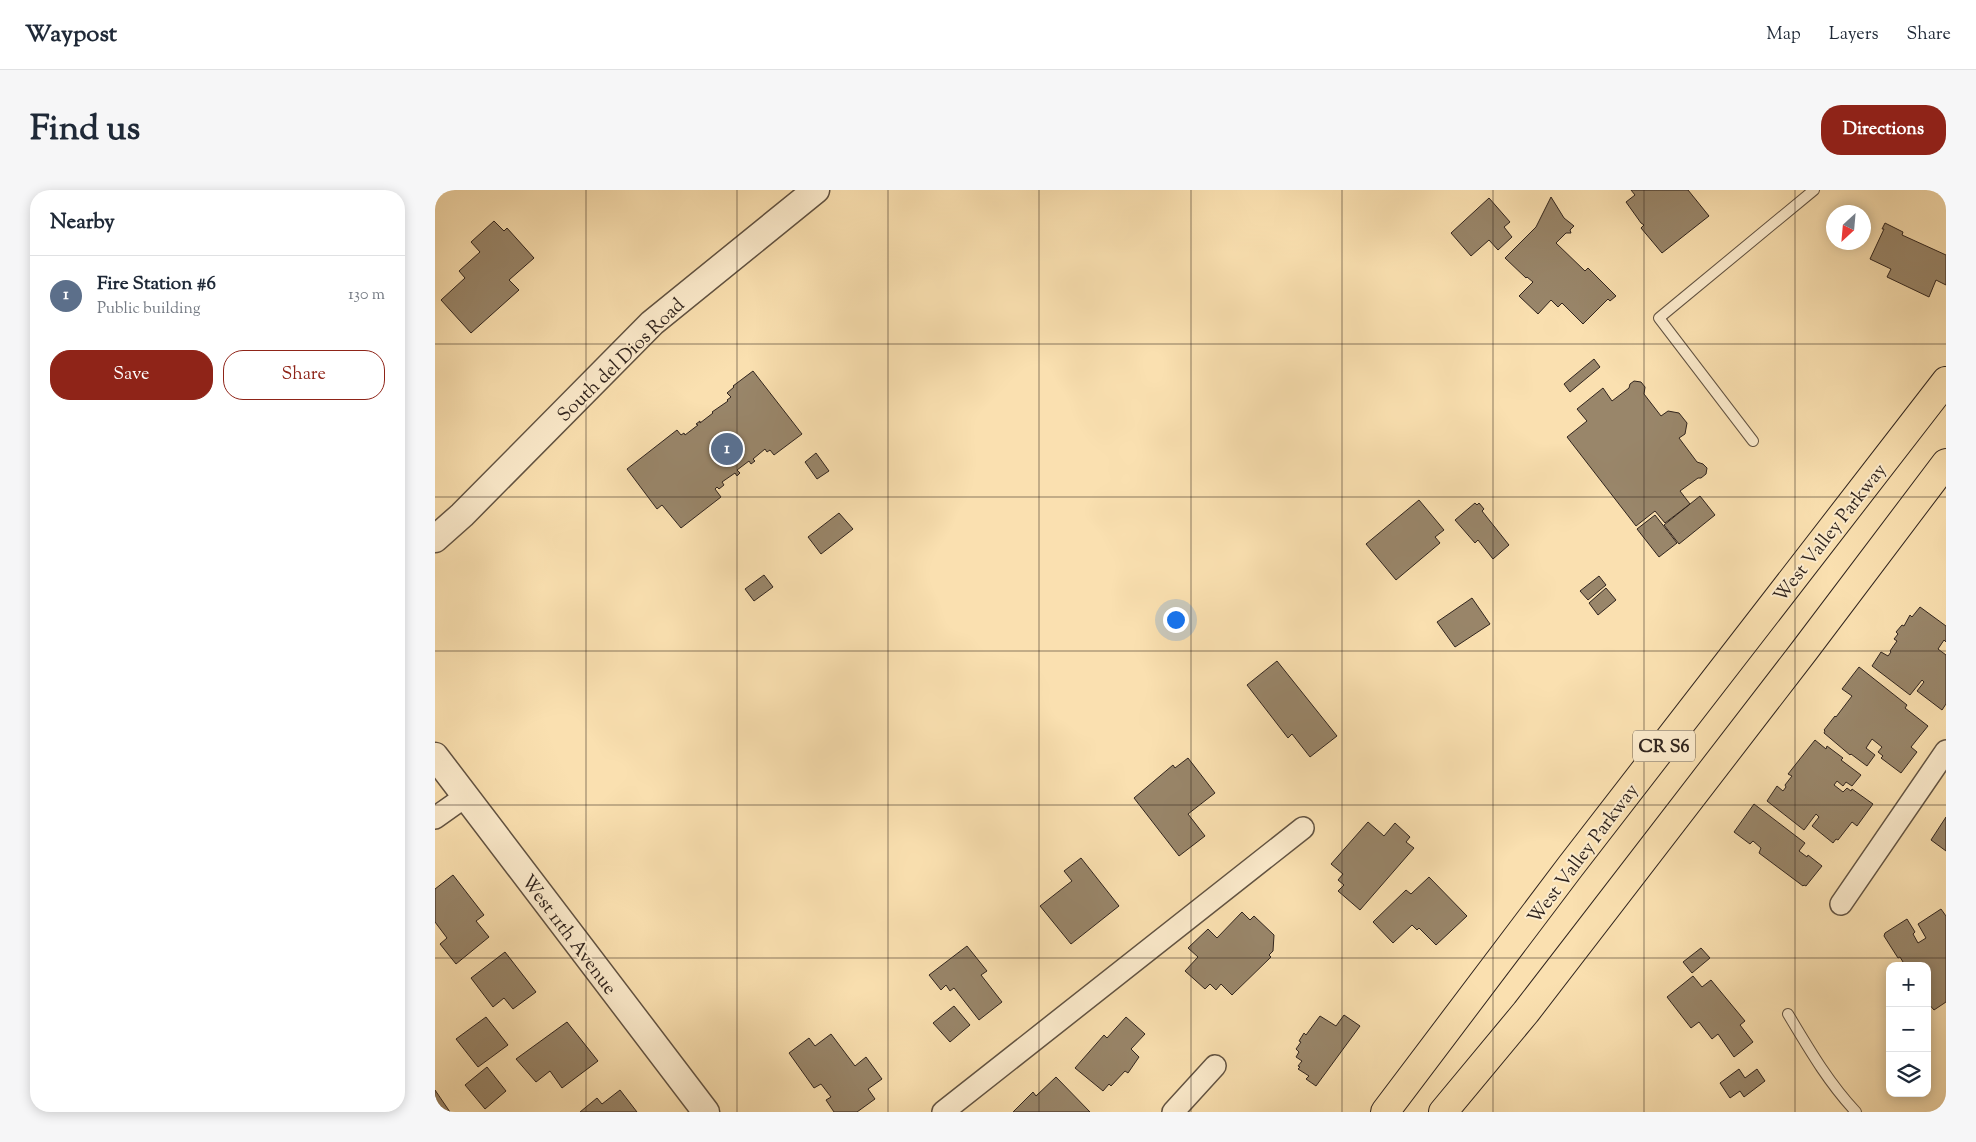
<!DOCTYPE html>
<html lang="en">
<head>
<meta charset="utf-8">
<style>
  :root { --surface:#fff; --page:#f6f6f7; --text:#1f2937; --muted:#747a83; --line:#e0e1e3; --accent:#8f2418 }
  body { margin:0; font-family:"Sorts Mill Goudy",serif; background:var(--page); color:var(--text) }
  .controls { position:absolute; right:15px; bottom:15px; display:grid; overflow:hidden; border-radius:10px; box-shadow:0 2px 12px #0003 }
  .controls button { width:45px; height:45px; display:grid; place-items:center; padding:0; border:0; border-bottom:1px solid var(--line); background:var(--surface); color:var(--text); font:25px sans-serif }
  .compass { position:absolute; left:1391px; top:15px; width:45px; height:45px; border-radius:50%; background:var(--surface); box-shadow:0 2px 12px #0003; rotate:206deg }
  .you { position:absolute; left:740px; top:429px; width:18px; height:18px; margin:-12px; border:4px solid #fff; border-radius:50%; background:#1a73e8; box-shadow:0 0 0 8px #1a73e833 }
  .badge { display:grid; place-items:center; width:32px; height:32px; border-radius:50%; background:var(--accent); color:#fff; font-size:16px; font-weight:700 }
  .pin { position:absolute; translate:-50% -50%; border:2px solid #fff; box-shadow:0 1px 5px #0006 }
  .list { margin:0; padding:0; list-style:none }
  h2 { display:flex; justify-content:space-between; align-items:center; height:65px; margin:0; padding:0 20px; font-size:21px }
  h2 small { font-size:16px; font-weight:400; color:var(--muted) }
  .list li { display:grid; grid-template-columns:32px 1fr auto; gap:15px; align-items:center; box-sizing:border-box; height:80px; padding:0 20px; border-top:1px solid var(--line) }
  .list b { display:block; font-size:19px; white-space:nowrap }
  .list p { margin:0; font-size:16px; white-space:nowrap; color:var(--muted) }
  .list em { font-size:16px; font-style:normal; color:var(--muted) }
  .actions { display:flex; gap:10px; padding:15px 20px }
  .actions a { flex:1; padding:11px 0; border:1px solid var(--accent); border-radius:20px; text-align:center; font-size:18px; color:var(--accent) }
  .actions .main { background:var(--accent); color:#fff }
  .icon { flex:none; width:28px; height:28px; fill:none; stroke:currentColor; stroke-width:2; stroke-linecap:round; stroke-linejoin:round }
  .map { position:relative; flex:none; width:1511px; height:922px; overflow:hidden; border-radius:20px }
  header { display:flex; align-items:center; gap:30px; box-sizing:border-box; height:70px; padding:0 25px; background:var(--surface); border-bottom:1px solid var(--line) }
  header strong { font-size:24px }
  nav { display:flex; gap:28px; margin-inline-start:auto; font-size:18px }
  .intro { display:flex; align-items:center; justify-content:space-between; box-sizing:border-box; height:120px; padding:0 30px }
  h1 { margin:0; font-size:35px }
  .button { padding:12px 22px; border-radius:20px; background:var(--accent); color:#fff; font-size:18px; font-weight:700 }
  main { display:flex; gap:30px; padding:0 30px }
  aside { flex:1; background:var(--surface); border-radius:20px; box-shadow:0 2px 12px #0003 }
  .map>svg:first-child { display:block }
  .building { fill:#99866a; stroke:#30241e }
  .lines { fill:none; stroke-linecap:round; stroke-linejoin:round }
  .service-casing { stroke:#625342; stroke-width:12 }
  .minor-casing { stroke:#625342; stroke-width:24 }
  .tertiary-casing { stroke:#625342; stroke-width:29 }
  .primary-casing { stroke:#30241e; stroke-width:30 }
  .service { stroke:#fcebcc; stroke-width:10 }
  .minor { stroke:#fcebcc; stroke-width:21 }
  .tertiary { stroke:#fcebcc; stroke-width:26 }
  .primary { stroke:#fae0b0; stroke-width:28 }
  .grid { fill:none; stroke:#30241e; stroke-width:1; stroke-opacity:0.55 }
  .labels { text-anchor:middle; stroke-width:4; stroke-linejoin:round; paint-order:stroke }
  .shield { fill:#fcebcc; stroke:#6d6052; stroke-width:1 }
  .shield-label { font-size:18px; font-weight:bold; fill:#30241e }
  .street-label { font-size:19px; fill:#30241e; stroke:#fcebcc }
</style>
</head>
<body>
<header>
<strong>Waypost</strong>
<nav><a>Map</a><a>Layers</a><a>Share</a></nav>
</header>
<div class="intro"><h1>Find us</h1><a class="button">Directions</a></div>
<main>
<aside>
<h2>Nearby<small></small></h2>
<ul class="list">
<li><span class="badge" style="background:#5c6f8a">1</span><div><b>Fire Station #6</b><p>Public building</p></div><em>130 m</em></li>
</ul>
<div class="actions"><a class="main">Save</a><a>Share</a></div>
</aside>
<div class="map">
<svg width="1511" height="922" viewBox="0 0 1511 922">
  <rect width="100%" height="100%" fill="#fae0b0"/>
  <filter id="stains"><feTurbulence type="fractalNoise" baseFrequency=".004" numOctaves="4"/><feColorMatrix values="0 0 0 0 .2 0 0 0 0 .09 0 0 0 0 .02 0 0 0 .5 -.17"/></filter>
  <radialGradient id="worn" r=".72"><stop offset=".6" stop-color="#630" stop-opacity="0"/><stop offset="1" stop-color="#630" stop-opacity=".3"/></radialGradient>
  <path class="building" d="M1196,0H1253L1274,26L1227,63L1206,38L1209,35L1206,33L1191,12L1200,5Z
    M1116,7L1129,28L1139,36L1135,40L1136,43H1131L1121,53L1150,81L1153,78L1181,106L1175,111L1173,109L1148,134L1127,113L1123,117L1116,110L1103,124L1084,106L1098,92L1092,87L1091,88L1070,68L1101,37Z
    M1054,8L1075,32L1069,37L1077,47L1063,60L1054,50L1036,66L1016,43Z
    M59,31L69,41L72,38L99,68L74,90L84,100L36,143L6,110L30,88L24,81L45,62L36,52Z
    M1450,33L1468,42L1467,45L1511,65V95L1501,90L1494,107L1452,87L1456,79L1435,69L1449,39H1447Z
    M1159,169L1165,177L1135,202L1129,194Z
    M318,181L367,244L339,265L335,260L332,262L330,259L318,269L320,271L316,274L314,271L302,280L305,283L302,286L300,283L287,292L289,295L284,299L282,297L280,299L286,307L246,338L227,315L222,319L192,279L242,240L246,245L249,243L250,245L263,235L261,234L265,231V233L278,223L277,222L293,211L292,210L296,207L292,203L299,197L298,196Z
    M1199,191L1206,192L1210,197L1209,204L1226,226L1233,221L1244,223L1252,233L1250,244L1244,248L1262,272L1268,274L1272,278L1271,284L1266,288H1263L1245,301L1255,314L1230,333L1220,321L1201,336L1132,247L1152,231L1142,219L1168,198L1177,211L1194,198L1195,194Z
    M381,263L394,281L382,289L370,272Z
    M1265,306L1280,325L1244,354L1229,335Z
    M984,310L1009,340L1000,347L1005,353L961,390L931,354Z
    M1040,313L1042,315L1044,313L1049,319L1047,321L1074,355L1058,369L1043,350L1040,353L1020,330Z
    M404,323L418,339L386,364L373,347Z
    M1220,325L1242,353L1224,367L1202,339Z
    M329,385L338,397L319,411L310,399Z
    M1164,386L1171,395L1153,410L1145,401Z
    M1171,398L1181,410L1163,425L1154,413Z
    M1037,408L1055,434L1020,457L1002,432Z
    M1485,417L1511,436V452L1509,450L1503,459L1511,465V514L1507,520L1482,501L1489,492L1487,490L1475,505L1437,476L1446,462L1453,466L1456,462L1455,461L1462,451L1459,449L1463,444L1461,442L1467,435L1469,436L1475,425L1477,427Z
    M842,471L902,546L875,567L857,544L853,548L812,495Z
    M1424,477L1472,515L1470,518L1493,536L1476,557L1482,562L1466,583L1446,568L1448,566L1443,562L1447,557L1437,549L1431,558L1440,565L1432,576L1416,564L1415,565L1389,543L1390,541L1389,540L1400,526L1401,527L1417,506L1407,499Z
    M1380,550L1391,559L1392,556L1408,568L1406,570L1426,585L1417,596L1411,592L1408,596L1402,591L1399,595L1408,602L1412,598L1416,601L1417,599L1438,614L1422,636L1417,632L1403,650L1401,649L1398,653L1377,636L1384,627L1381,624L1369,640L1332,611L1342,596L1348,601L1351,597L1350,595L1357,586L1353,584Z
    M753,568L780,603L753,624L770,646L744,666L699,608L738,575L740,578Z
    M1319,614L1370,653L1364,661L1372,667L1373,665L1387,676L1371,696L1369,695L1368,696L1324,663L1326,658L1318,651L1315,654L1299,642Z
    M1511,627V661L1496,650Z
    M933,632L949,646L960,633L975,647L971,652L979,658L925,720L903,701L909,695L903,690L908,684L896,674Z
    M646,668L684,716L636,754L605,716L637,691L629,681Z
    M18,685L49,725L41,731L54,747L21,774L5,754L12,748L0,732V699Z
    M994,687L1032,726L1001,755L984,738L982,740L977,735L958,753L938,732L971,700L976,704Z
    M1506,719L1511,726V812L1499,820L1492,812V776H1468L1466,774L1468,772L1465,767L1463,768L1449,746L1450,743L1472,729L1480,742L1478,744L1483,753L1491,748L1483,734Z
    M807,722L815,730L819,726L839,745L838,761L834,765L836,767L797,805L786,794L781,800L775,794L770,799L750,781L763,767L753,758L773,739L782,748Z
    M532,756L552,781L546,785L567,812L544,830L519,798L515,801L511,795L506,800L494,785Z
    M1266,758L1275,768L1257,783L1248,772Z
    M70,762L101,802L78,819L69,808L58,817L36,788Z
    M1258,786L1267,797L1276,790L1310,831L1305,835L1318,852L1299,867L1283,844L1277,849L1264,832L1256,838L1232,807Z
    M519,816L535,835L515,852L498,833Z
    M909,825L925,836L881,896L871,889L874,886L863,879L865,877L863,876L867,871L861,867L864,862L861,859L866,852L864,851L869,843L871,845L885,826L901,836Z
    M51,827L73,855L43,877L21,849Z
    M691,827L710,844L696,859L704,867L693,883L690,881L676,896L674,894L668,901L640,878L669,845L672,848Z
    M132,832L163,871L127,898L115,881L101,892L81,869Z
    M396,844L420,876L431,867L447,889L433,899L440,909L422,922H399L391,910L396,907L386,894L379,898L354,863L374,848L380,856Z
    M52,877L71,901L50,919L30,895Z
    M1304,879L1310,888L1322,879L1330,891L1309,907L1305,901L1295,908L1285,893Z
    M621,887L655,922H578L598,902L601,906Z
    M0,900L15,922H0Z
    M185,900L202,922H145L162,908L167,914Z"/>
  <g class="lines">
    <defs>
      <path id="service" d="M1318,251L1224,128L1379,0
        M1353,824C1374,859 1393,892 1421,922"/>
      <path id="minor" d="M0,628L31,606
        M1406,714L1511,561
        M508,922L868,638
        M738,922L780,876"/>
      <path id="tertiary" d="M0,349L27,325L217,133L381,0
        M0,566L271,922"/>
      <path id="primary" d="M950,922L1135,677L1511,191
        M1008,922L1091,822L1369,461L1511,273"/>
    </defs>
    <use href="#service" class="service-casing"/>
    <use href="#minor" class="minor-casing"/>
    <use href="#tertiary" class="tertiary-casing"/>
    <use href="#primary" class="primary-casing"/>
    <use href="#service" class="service"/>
    <use href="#minor" class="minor"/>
    <use href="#tertiary" class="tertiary"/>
    <use href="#primary" class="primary"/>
  </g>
  <path class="grid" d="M151,0V922M302,0V922M453,0V922M604,0V922M756,0V922M907,0V922M1058,0V922M1209,0V922M1360,0V922M0,154H1511M0,307H1511M0,461H1511M0,615H1511M0,768H1511"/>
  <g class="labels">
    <rect class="shield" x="1198" y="540.5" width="62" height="31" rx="4"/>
    <g class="shield-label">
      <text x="1229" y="562">CR S6</text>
    </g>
    <g class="street-label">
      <text transform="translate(185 169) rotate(-44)" y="7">South del Dios Road</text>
      <text transform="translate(1394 342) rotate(-52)" y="7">West Valley Parkway</text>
      <text transform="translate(1147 663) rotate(-53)" y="7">West Valley Parkway</text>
      <text transform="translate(135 744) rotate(53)" y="7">West 11th Avenue</text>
    </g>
  </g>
  <rect width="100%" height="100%" filter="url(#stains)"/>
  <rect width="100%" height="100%" fill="url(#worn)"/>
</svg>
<div class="controls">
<button>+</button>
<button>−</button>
<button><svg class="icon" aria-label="layers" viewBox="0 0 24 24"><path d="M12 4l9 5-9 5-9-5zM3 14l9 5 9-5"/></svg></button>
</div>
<svg class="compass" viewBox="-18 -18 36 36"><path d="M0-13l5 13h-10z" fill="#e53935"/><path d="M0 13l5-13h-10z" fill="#747a83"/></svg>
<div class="you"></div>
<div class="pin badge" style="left:292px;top:259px;background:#5c6f8a">1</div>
</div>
</main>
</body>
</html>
